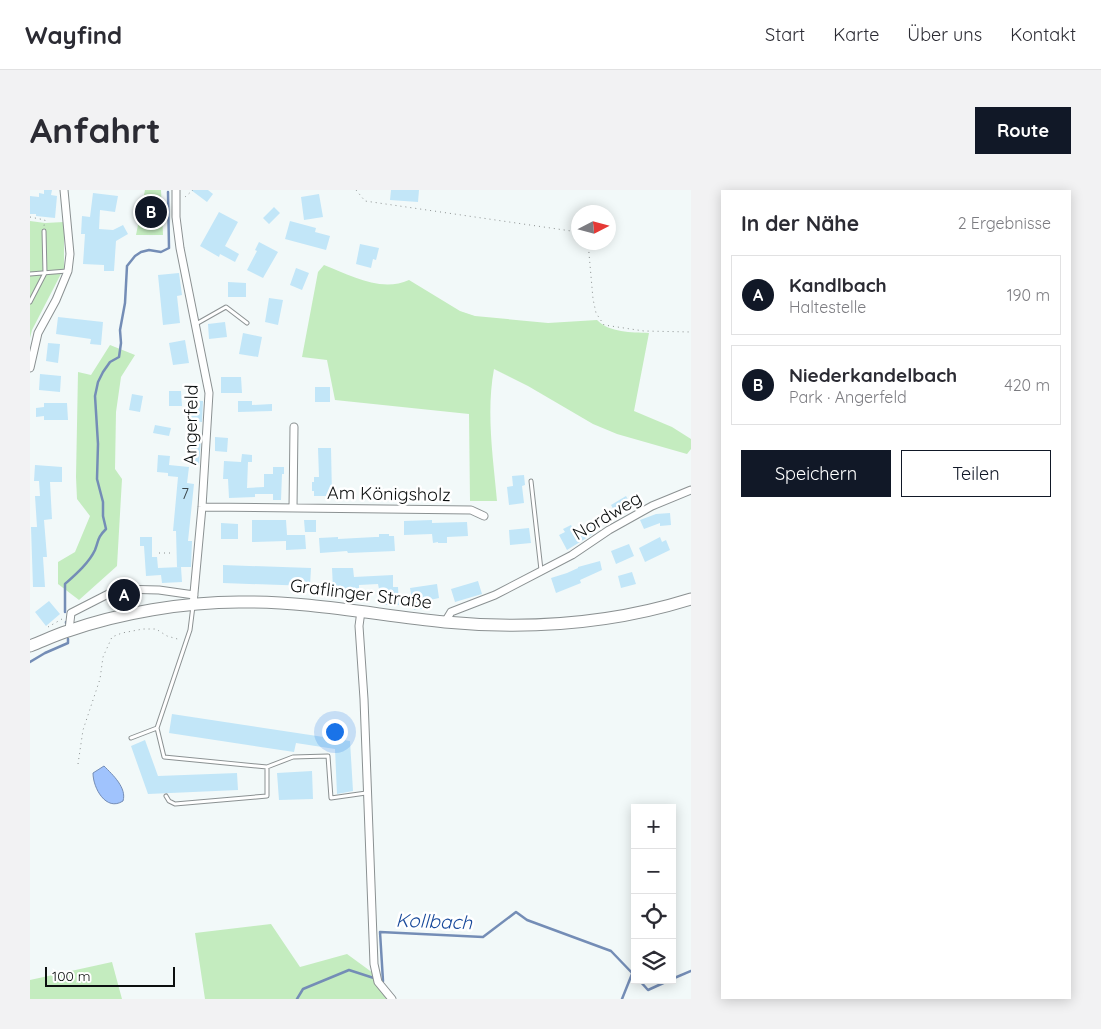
<!DOCTYPE html>
<html lang="de">
<head>
<meta charset="utf-8">
<style>
  :root { --surface:#fff; --page:#f2f2f3; --text:#2b2b33; --muted:#7c7c81; --line:#e1e1e2; --accent:#111827 }
  body { margin:0; font-family:Quicksand,sans-serif; background:var(--page); color:var(--text) }
  .controls { position:absolute; right:15px; bottom:15px; display:grid; overflow:hidden; border-radius:0px; box-shadow:0 2px 12px #0003 }
  .controls button { width:45px; height:45px; display:grid; place-items:center; padding:0; border:0; border-bottom:1px solid var(--line); background:var(--surface); color:var(--text); font:25px sans-serif }
  .compass { position:absolute; left:541px; top:15px; width:45px; height:45px; border-radius:50%; background:var(--surface); box-shadow:0 2px 12px #0003; rotate:84deg }
  .scale { position:absolute; left:15px; bottom:12px; width:130px; box-sizing:border-box; padding-left:5px; border:2px solid #0c0f0f; border-top:0; font-size:14px; line-height:18px; white-space:nowrap; color:#0c0f0f; -webkit-text-stroke:4px #fff; paint-order:stroke }
  .you { position:absolute; left:304px; top:541px; width:18px; height:18px; margin:-12px; border:4px solid #fff; border-radius:50%; background:#1a73e8; box-shadow:0 0 0 8px #1a73e833 }
  .badge { display:grid; place-items:center; width:32px; height:32px; border-radius:50%; background:var(--accent); color:#fff; font-size:16px; font-weight:700 }
  .pin { position:absolute; translate:-50% -50%; border:2px solid #fff; box-shadow:0 1px 5px #0006 }
  .list { margin:0; padding:0; list-style:none }
  h2 { display:flex; justify-content:space-between; align-items:center; height:65px; margin:0; padding:0 20px; font-size:21px }
  h2 small { font-size:16px; font-weight:400; color:var(--muted) }
  .list li { display:grid; grid-template-columns:32px 1fr auto; gap:15px; align-items:center; box-sizing:border-box; height:80px; margin:0 10px 10px; padding:0 10px; border:1px solid var(--line); border-radius:0px }
  .list b { display:block; font-size:19px; white-space:nowrap }
  .list p { margin:0; font-size:16px; white-space:nowrap; color:var(--muted) }
  .list em { font-size:16px; font-style:normal; color:var(--muted) }
  .actions { display:flex; gap:10px; padding:15px 20px }
  .actions a { flex:1; padding:11px 0; border:1px solid var(--accent); border-radius:0px; text-align:center; font-size:18px; color:var(--accent) }
  .actions .main { background:var(--accent); color:#fff }
  .icon { flex:none; width:28px; height:28px; fill:none; stroke:currentColor; stroke-width:2; stroke-linecap:round; stroke-linejoin:round }
  .map { position:relative; flex:none; width:661px; height:809px; overflow:hidden; border-radius:0px }
  header { display:flex; align-items:center; gap:30px; box-sizing:border-box; height:70px; padding:0 25px; background:var(--surface); border-bottom:1px solid var(--line) }
  header strong { font-size:24px }
  nav { display:flex; gap:28px; margin-inline-start:auto; font-size:18px }
  .intro { display:flex; align-items:center; justify-content:space-between; box-sizing:border-box; height:120px; padding:0 30px }
  h1 { margin:0; font-size:35px }
  .button { padding:12px 22px; border-radius:0px; background:var(--accent); color:#fff; font-size:18px; font-weight:700 }
  main { display:flex; gap:30px; padding:0 30px }
  aside { flex:1; background:var(--surface); border-radius:0px; box-shadow:0 2px 12px #0003 }
  .map>svg:first-child { display:block }
  .green { fill:#c4ecbf }
  .water { fill:#a0c3fd; stroke:#748db6 }
  .lines { fill:none; stroke-linecap:round; stroke-linejoin:round }
  .stream { stroke:#748db6; stroke-width:2.5 }
  .building { fill:#c2e6f8 }
  .service-casing { stroke:#8b9192; stroke-width:5 }
  .minor-casing { stroke:#8b9192; stroke-width:9 }
  .primary-casing { stroke:#8b9192; stroke-width:13 }
  .path { stroke:#8b9090; stroke-width:1; stroke-dasharray:1 4; stroke-linecap:butt }
  .service { stroke:#fff; stroke-width:3 }
  .minor { stroke:#fff; stroke-width:7 }
  .primary { stroke:#fff; stroke-width:11 }
  .labels { text-anchor:middle; stroke-width:5; stroke-linejoin:round; paint-order:stroke }
  .number-label { font-size:15px; fill:#3a4549 }
  .street-label { font-size:18px; fill:#0c0f0f; stroke:#fff }
  .water-label { font-size:19px; font-style:italic; fill:#18499b; stroke:#fff }
</style>
</head>
<body>
<header>
<strong>Wayfind</strong>
<nav><a>Start</a><a>Karte</a><a>Über uns</a><a>Kontakt</a></nav>
</header>
<div class="intro"><h1>Anfahrt</h1><a class="button">Route</a></div>
<main>
<div class="map">
<svg width="661" height="809" viewBox="0 0 661 809">
  <rect width="100%" height="100%" fill="#f2f9f9"/>
  <path class="green" d="M115,0H131L133,45H106Z
    M0,31L15,33L34,32V78L2,140L0,148Z
    M294,75C320,85 351,103 379,90L430,121L445,126L518,133L567,130C580,143 601,142 619,143L604,221L642,237L661,249V259L657,264L587,244L563,234L498,196L464,179C456,222 463,267 467,311H440L439,224L305,210L297,170L272,167L288,82Z
    M80,155L105,165L91,187L86,222L85,279L92,289L87,376L49,410L28,394V372L45,362L60,326L47,309L46,287L48,182L61,185Z
    M241,734L270,777L317,764L343,783L363,809H175L165,743Z
    M82,772L92,809H0V790Z"/>
  <path class="water" d="M74,576C83,585 97,598 93,611C76,622 63,598 63,583Z"/>
  <g class="lines">
    <path class="stream" d="M35,422V394C45,385 59,373 65,360C69,350 67,348 76,339L73,326V312L67,289L68,254L65,206L68,192L73,182L80,172L89,167L91,153L90,140L95,113L97,76L105,66L111,62L119,60L131,62L139,58L138,2
      M36,432V433
      M0,472L15,463L38,453V449
      M642,789L661,781
      M609,790L618,800L640,790
      M267,809L273,799L319,780L353,791L350,742L453,747L486,722L497,730L581,761L605,786
      M592,809L602,784"/>
  </g>
  <path class="building" d="M14,0H22L21,5L27,6L25,28L6,26V24H0V6L9,7V3L14,4Z
    M161,0H178L183,4L177,12Z
    M361,0H389L388,12L360,10Z
    M63,3L88,6L85,22L70,20L69,39L83,40L93,35L98,44L86,51L84,81H74V75L53,74L55,44H51L52,26L60,27Z
    M289,4L293,27L274,30L271,7Z
    M244,17L250,23L239,34L233,28Z
    M189,22L208,32L195,56L209,64L205,72L190,64L189,67L170,56Z
    M260,31L286,38L285,42L300,46L296,60L255,49Z
    M229,52L248,62L233,88L217,80L227,61L225,60Z
    M330,54L349,58L346,70L343,69L341,78L326,74Z
    M266,78L279,83L272,100L260,95Z
    M149,83L152,105L147,106L150,133L133,135L128,85Z
    M198,92L216,93V107H198Z
    M239,108L253,110L248,135L235,132Z
    M28,127L73,132L71,155L60,154L61,149L26,144Z
    M195,132L197,147L179,149L178,134Z
    M213,143L232,147L228,167L209,164Z
    M155,150L159,173L143,175L139,153Z
    M18,153L30,154L28,173L16,171Z
    M10,184L31,186L30,202L9,200Z
    M191,187H211L212,203H191Z
    M285,197H300V212H285Z
    M139,201H151L152,216H139Z
    M102,204L113,206L110,222L99,220Z
    M158,210L173,211L172,232L157,231Z
    M208,211H222V215L242,214V221L208,222Z
    M14,213H37L38,230H14V226L6,227V218L14,217Z
    M125,235L141,238L139,246L123,243Z
    M185,247L198,248L197,262L185,261Z
    M160,248L171,249L169,275L157,274Z
    M288,258H301L302,306H284V301H282V292H284V287H289Z
    M212,264L222,265V272H218L217,298L234,297V284H243V277H254V284H252L251,310H243V304H225V307L199,308L198,289H193L194,271L211,272Z
    M128,265L140,266L139,275L159,277L157,293L164,294L158,351H162L161,377H151L152,392L132,393L131,385L116,386L114,356H110V347H122V367H127L128,378L151,377H147L146,341H143L148,287L138,286V283L127,282Z
    M5,275L32,277V292H20L22,329L14,330L17,367H13L15,397H3L1,337H7L5,306H10L9,291H4Z
    M494,285L495,295L492,296L494,313L479,315L477,297L483,296L482,286Z
    M596,306L602,317L587,325L581,315Z
    M640,323L641,335L630,336V333L614,339L610,330L626,324Z
    M222,330H256L257,345H275L276,359L256,360V351L222,352Z
    M274,330H286V342H275Z
    M402,330V333L437,332L438,346L417,347V353H408V352L403,353L402,344L374,345V331Z
    M191,333L208,334V349H191Z
    M560,334L563,344L537,360L529,345L535,342L533,339L541,335L545,343Z
    M499,338L501,353L480,355L479,340Z
    M349,344H359V346H364L365,361L318,363L317,361L290,363L289,348L308,347V349L345,347H349Z
    M630,347L632,352L636,350L640,360L615,372L609,358Z
    M599,354L604,366L586,374L581,361Z
    M570,371L572,380L550,390L551,393L526,403L521,388L537,383L548,378V377Z
    M193,375L281,378L280,396L193,393Z
    M302,378H323L324,387L363,385V397H368L369,415H351V399H349L348,394L329,395V398L324,399H303Z
    M602,382L606,394L591,398L588,386Z
    M448,391L452,404L425,412L421,399Z
    M407,394L409,408L400,410L401,417L384,420L380,398Z
    M19,411L30,424L16,436L5,422Z
    M142,524L320,551L323,601L307,604L305,559L266,553L264,562L139,543Z
    M115,550L128,586L207,583L208,600L118,604L101,556Z
    M282,581L283,609L249,610L247,583Z"/>
  <g class="lines">
    <defs>
      <path id="service" d="M0,84L37,81
        M0,112L15,83L14,41
        M166,134L196,117L217,133
        M501,291L511,380
        M163,416L160,440L127,538L134,567L237,577L263,567L298,566L301,608L336,603
        M101,548L127,538
        M136,606L139,611L145,614L237,606V577"/>
      <path id="minor" d="M146,0V27L150,58L179,203L172,317L163,414
        M0,178L8,143L26,110L38,81L40,64L34,0
        M172,317L441,320L454,326
        M263,318L264,237
        M331,421L329,436L334,509L344,774L348,792L362,809
        M415,432L421,422L465,405L542,365L579,340L622,316L661,300
        M39,440L41,423L88,399L129,400L164,405"/>
      <path id="primary" d="M0,456C13,451 25,445 38,441C89,423 155,412 209,412C278,411 346,425 415,432C499,440 581,434 661,409"/>
    </defs>
    <use href="#service" class="service-casing"/>
    <use href="#minor" class="minor-casing"/>
    <use href="#primary" class="primary-casing"/>
    <path class="path" d="M326,0L335,11L548,42
      M155,7L163,0
      M0,27L15,30L14,36
      M558,52L563,109L566,123L574,135L614,141L661,142
      M129,363H141
      M18,437L32,429
      M48,574L53,540L70,489L73,467L82,447L92,443L113,439H126L137,446L151,450"/>
    <use href="#service" class="service"/>
    <use href="#minor" class="minor"/>
    <use href="#primary" class="primary"/>
  </g>
  <g class="labels">
    <g class="number-label">
      <text x="155" y="309">7</text>
    </g>
    <g class="street-label">
      <text transform="translate(161 235) rotate(-89)" y="6">Angerfeld</text>
      <text transform="translate(359 304) rotate(1)" y="6">Am Königsholz</text>
      <text transform="translate(577 326) rotate(-31)" y="6">Nordweg</text>
      <text transform="translate(331 404) rotate(7)" y="6">Graflinger Straße</text>
    </g>
    <g class="water-label">
      <text transform="translate(404 731) rotate(2)" y="7">Kollbach</text>
    </g>
  </g>
</svg>
<div class="controls">
<button>+</button>
<button>−</button>
<button><svg class="icon" aria-label="locate" viewBox="0 0 24 24"><circle cx="12" cy="12" r="6"/><path d="M12 2v4M12 18v4M2 12h4M18 12h4"/></svg></button>
<button><svg class="icon" aria-label="layers" viewBox="0 0 24 24"><path d="M12 4l9 5-9 5-9-5zM3 14l9 5 9-5"/></svg></button>
</div>
<svg class="compass" viewBox="-18 -18 36 36"><path d="M0-13l5 13h-10z" fill="#e53935"/><path d="M0 13l5-13h-10z" fill="#7c7c81"/></svg>
<div class="scale">100 m</div>
<div class="you"></div>
<div class="pin badge" style="left:94px;top:405px">A</div>
<div class="pin badge" style="left:121px;top:22px">B</div>
</div>
<aside>
<h2>In der Nähe<small>2 Ergebnisse</small></h2>
<ul class="list">
<li><span class="badge">A</span><div><b>Kandlbach</b><p>Haltestelle</p></div><em>190 m</em></li>
<li><span class="badge">B</span><div><b>Niederkandelbach</b><p>Park · Angerfeld</p></div><em>420 m</em></li>
</ul>
<div class="actions"><a class="main">Speichern</a><a>Teilen</a></div>
</aside>
</main>
</body>
</html>
